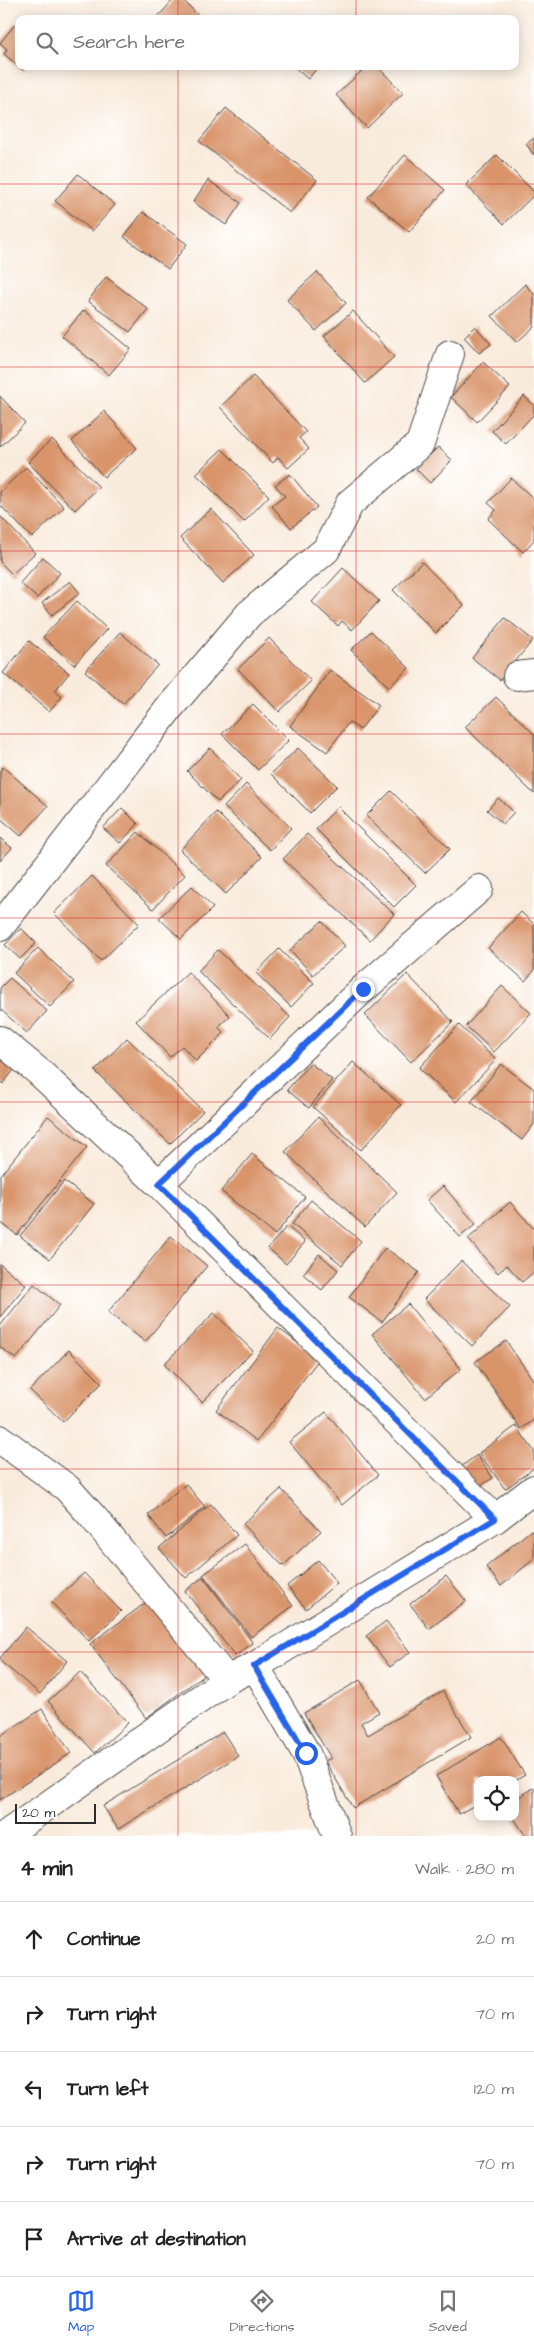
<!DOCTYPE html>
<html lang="en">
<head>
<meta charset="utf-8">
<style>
  :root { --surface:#fff; --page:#f2f2f2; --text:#222; --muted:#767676; --line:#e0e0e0; --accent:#2563eb }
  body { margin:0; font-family:"Architects Daughter",sans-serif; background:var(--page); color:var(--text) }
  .controls { position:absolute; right:15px; bottom:15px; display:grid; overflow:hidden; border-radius:10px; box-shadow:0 2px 12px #0003 }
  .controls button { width:45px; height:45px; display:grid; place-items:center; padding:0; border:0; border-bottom:1px solid var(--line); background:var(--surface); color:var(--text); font:25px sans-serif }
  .scale { position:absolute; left:15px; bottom:12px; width:81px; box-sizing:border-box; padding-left:5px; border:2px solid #2b2b2b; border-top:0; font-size:14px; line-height:18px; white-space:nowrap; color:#2b2b2b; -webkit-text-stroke:4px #fff; paint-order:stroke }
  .stop { position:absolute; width:15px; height:15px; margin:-11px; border:4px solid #2563eb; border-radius:50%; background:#fff }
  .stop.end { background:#2563eb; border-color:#fff; box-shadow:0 1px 5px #0008 }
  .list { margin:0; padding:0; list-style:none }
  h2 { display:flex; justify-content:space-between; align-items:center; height:65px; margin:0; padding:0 20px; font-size:21px }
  h2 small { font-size:16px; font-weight:400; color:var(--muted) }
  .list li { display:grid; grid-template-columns:32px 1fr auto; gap:15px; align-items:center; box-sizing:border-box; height:75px; padding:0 20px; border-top:1px solid var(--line) }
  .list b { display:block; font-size:19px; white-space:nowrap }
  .list em { font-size:16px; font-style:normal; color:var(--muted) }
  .icon { flex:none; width:28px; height:28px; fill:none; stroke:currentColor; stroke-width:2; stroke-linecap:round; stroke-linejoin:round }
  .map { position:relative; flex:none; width:534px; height:1836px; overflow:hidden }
  .search { position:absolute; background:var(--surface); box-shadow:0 2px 12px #0003; left:15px; right:15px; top:15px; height:55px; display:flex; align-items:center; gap:12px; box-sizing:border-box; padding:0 18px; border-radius:10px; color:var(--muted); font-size:19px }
  .sheet { height:440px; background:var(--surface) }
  nav { display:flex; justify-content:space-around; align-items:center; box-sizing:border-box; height:70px; border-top:1px solid var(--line); background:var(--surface); font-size:14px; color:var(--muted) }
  nav a { display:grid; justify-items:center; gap:2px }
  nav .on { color:var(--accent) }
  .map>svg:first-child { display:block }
  .building { fill:#d9946b }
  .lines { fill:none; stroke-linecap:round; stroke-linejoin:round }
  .minor-casing { stroke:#4a4846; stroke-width:30 }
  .minor { stroke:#fff; stroke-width:28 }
  .route { stroke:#2563eb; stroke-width:6 }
  .grid { fill:none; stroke:#d62828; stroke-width:1; stroke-opacity:0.55 }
</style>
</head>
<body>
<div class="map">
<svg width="534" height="1836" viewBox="0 0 534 1836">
  <rect width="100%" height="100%" fill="#fff"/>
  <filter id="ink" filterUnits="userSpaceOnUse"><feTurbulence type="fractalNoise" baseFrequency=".02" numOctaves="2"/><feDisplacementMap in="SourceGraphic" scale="10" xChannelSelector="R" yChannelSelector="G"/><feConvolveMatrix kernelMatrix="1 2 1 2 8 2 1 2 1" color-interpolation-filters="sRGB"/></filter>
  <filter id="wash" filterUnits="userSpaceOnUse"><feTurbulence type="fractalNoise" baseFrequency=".0096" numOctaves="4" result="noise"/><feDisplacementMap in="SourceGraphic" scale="20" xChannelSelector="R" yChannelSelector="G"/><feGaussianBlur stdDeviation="1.12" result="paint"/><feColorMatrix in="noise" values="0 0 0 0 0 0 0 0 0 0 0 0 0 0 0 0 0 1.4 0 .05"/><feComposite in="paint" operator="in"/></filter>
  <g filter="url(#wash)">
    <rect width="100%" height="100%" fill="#f9ebdc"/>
    <g id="blocks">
      <path class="building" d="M173,0H183L202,19H156Z
        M17,22L19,66H27L23,70L4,54L7,49L0,43Z
        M293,66H319L308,79Z
        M367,66H377L403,93L367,128L336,95Z
        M226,108L317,180L290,213L199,141Z
        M534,138V155L526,144Z
        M405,155L445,190L409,232L368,197Z
        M497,155L534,192V195L504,224L466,185Z
        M78,174L115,205L92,231L55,201Z
        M208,180L241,203L226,225L193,202Z
        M143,212L187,244L168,269L124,237Z
        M317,272L346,303L316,331L287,300Z
        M106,277L148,309L130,332L88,301Z
        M525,284L534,294V327L517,342L492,316Z
        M84,310L131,349L109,375L62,336Z
        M353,311L394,357L365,383L324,336Z
        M475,326L491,344L479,353L464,337Z
        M483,362L510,387L477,422L451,397Z
        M253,376L306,432L299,438L309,449L288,468L278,457L273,463L220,407Z
        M0,396L25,423L0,447Z
        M524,396L534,405V414L506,444L492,431Z
        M104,411L137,448L104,477L72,441Z
        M52,439L99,487L75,510L28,462Z
        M438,447L452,460L430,483L416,469Z
        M222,449L269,496L244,522L196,474Z
        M26,467L64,507L32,538L0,505V492Z
        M290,474L317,507L291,528L272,506L285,496L275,485Z
        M511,478L534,499V540L523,552L488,519L496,510L488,503Z
        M211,509L254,555L223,583L180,538Z
        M0,516L35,553L12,574L0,562Z
        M43,557L60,573L37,598L20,583Z
        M422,562L464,605L436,633L393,590Z
        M343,568L379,601L352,630L342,621L338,626L312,602Z
        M70,581L80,593L52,615L42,603Z
        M77,601L107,629L74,665L43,637Z
        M505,618L533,640L500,680L472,658Z
        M371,631L409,668L389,687L351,650Z
        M120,632L158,665L123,704L85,671Z
        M269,638L311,681L279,712L238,669Z
        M29,641L69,673L55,691L62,697L49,712L3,673Z
        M330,670L379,705L360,730L349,722L327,752L290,726Z
        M496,697L534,734V794L465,727Z
        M253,704L289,740L258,770L222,734Z
        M210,748L241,780L218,802L187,771Z
        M298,748L337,786L310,813L271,774Z
        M3,767L48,806L21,836L0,818V771Z
        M246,784L291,828L270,850L224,807Z
        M391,791L450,849L425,873L366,816Z
        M498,798L514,812L503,824L487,810Z
        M338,807L416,885L394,907L316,829Z
        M122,808L138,824L120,843L103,828Z
        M216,812L262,857L226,894L180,850Z
        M138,832L185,875L153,909L106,866Z
        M307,834L394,914L370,940L283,859Z
        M0,838L12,848L0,861Z
        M92,876L139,924L101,961L54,913Z
        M192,886L213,908L181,939L159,918Z
        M521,912L534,924V971L525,981L488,948Z
        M322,921L345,946L313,975L290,950Z
        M21,928L36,943L20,959L5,945Z
        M38,948L74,982L50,1007L14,973Z
        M279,949L314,983L291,1007L256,973Z
        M218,950L290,1017L270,1039L198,971Z
        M188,972L230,1016L218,1027L224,1033L196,1061L182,1046L170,1057L136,1021Z
        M407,974L453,1022L411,1062L365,1015Z
        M10,978L47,1011L27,1033L0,1009V988Z
        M502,986L531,1013L494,1052L466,1026Z
        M459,1025L496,1060L456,1102L419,1068Z
        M127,1038L203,1111L170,1144L95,1071Z
        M0,1053L17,1066L3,1084L0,1081Z
        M353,1062L401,1105L361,1150L313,1107Z
        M310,1063L332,1080L309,1108L287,1090Z
        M501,1064L534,1089V1124L522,1140L471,1102Z
        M48,1116L87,1147L17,1235L0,1222V1176Z
        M318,1117L397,1192L365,1227L285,1152Z
        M252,1154L305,1197L275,1235L221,1191Z
        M64,1181L94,1204L50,1259L20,1236Z
        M443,1186L476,1224L460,1237L427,1200Z
        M311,1200L361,1241L342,1265L292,1224Z
        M510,1202L534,1229V1272L522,1282L507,1265L498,1273L468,1239Z
        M287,1226L305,1242L286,1264L268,1248Z
        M171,1236L207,1266L145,1342L108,1312Z
        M385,1248L419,1272L382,1322L349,1297Z
        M319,1254L338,1270L322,1290L303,1274Z
        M461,1261L510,1307L472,1346L424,1299Z
        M0,1264L26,1285L0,1317Z
        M34,1284L60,1305L16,1359L0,1347V1326Z
        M408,1304L461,1369L425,1398L372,1334Z
        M214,1313L253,1351L202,1402L164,1364Z
        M278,1328L319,1359L257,1441L216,1410Z
        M506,1341L534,1381V1420L521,1429L475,1362Z
        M69,1350L102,1383L63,1422L30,1390Z
        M326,1412L378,1475L342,1505L289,1442Z
        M516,1426L534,1451V1468L505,1489L479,1453Z
        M477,1455L493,1478L477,1488L462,1466Z
        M186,1484L205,1507L166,1538L148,1515Z
        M281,1489L321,1531L283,1566L243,1524Z
        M211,1504L237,1535L186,1578L159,1548Z
        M531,1530L534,1534V1559L501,1586L486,1567Z
        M245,1544L293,1606L251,1637L203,1575Z
        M318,1560L337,1583L306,1609L287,1586Z
        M84,1573L121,1611L89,1641L52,1603Z
        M446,1576L466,1601L429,1629L410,1604Z
        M203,1577L253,1643L235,1656L185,1591Z
        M152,1598L208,1672L146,1718L90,1644Z
        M386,1621L410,1652L390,1667L366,1636Z
        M26,1627L67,1661L40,1694L0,1661V1658Z
        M80,1672L128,1723L95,1753L48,1701Z
        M360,1680L379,1712L361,1723L368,1735L443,1691L471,1737L353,1808L325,1761L331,1758L304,1713Z
        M42,1709L71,1753L0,1800V1736Z
        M223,1732L238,1756L118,1829L103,1806Z
        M501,1737L525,1775L515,1781L478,1780V1803L459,1814L436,1776Z
        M534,1787V1836H526L513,1817H515V1800Z"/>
    </g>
  </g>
  <g filter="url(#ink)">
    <use href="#blocks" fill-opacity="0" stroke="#4a4846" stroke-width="1"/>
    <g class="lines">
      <defs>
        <path id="minor" d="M517,676L534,674
          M0,927L171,706L249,614L326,550L350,503L420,444L450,354
          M0,1040L39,1072L159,1184L495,1519
          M159,1184L363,989L479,889
          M0,1439L67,1488L93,1517L227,1680
          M255,1666L306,1753L337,1836
          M4,1836L227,1680L255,1666L495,1519L534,1489"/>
      </defs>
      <use href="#minor" class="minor-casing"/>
      <use href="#minor" class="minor"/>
    </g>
  </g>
  <g class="lines" filter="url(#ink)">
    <path class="route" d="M306,1753L254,1666L495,1519L159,1184L363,989"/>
  </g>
  <path class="grid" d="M178,0V19M356,0V19M178,66V1836M356,66V1836M0,184H534M0,367H534M0,551H534M0,734H534M0,918H534M0,1102H534M0,1285H534M0,1469H534M0,1652H534"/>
</svg>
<div class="controls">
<button><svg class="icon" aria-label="locate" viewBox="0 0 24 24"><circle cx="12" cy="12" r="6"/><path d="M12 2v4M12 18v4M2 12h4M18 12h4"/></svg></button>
</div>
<div class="scale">20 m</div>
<div class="stop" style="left:306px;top:1753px"></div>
<div class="stop end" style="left:363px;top:989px"></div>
<div class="search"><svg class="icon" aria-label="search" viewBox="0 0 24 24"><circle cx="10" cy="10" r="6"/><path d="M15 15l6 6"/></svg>Search here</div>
</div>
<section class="sheet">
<h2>4 min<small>Walk · 280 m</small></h2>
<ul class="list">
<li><svg class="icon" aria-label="ahead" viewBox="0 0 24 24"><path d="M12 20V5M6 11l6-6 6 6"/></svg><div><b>Continue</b></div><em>20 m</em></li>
<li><svg class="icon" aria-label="right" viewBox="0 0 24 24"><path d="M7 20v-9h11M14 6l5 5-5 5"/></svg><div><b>Turn right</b></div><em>70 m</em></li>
<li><svg class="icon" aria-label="left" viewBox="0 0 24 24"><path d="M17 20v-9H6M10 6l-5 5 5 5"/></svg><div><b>Turn left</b></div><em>120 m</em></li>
<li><svg class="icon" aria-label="right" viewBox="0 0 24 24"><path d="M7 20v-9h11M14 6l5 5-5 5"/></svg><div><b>Turn right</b></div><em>70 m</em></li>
<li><svg class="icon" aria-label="arrive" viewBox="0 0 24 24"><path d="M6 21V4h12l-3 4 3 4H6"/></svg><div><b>Arrive at destination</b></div></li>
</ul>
</section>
<nav>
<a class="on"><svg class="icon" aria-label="map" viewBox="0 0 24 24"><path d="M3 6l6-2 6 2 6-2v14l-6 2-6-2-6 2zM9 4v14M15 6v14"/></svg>Map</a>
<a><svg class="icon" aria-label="directions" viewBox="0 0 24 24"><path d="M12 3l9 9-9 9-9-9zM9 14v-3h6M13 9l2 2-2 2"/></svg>Directions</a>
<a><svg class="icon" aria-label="saved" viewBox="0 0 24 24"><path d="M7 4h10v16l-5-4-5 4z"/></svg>Saved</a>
</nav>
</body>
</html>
